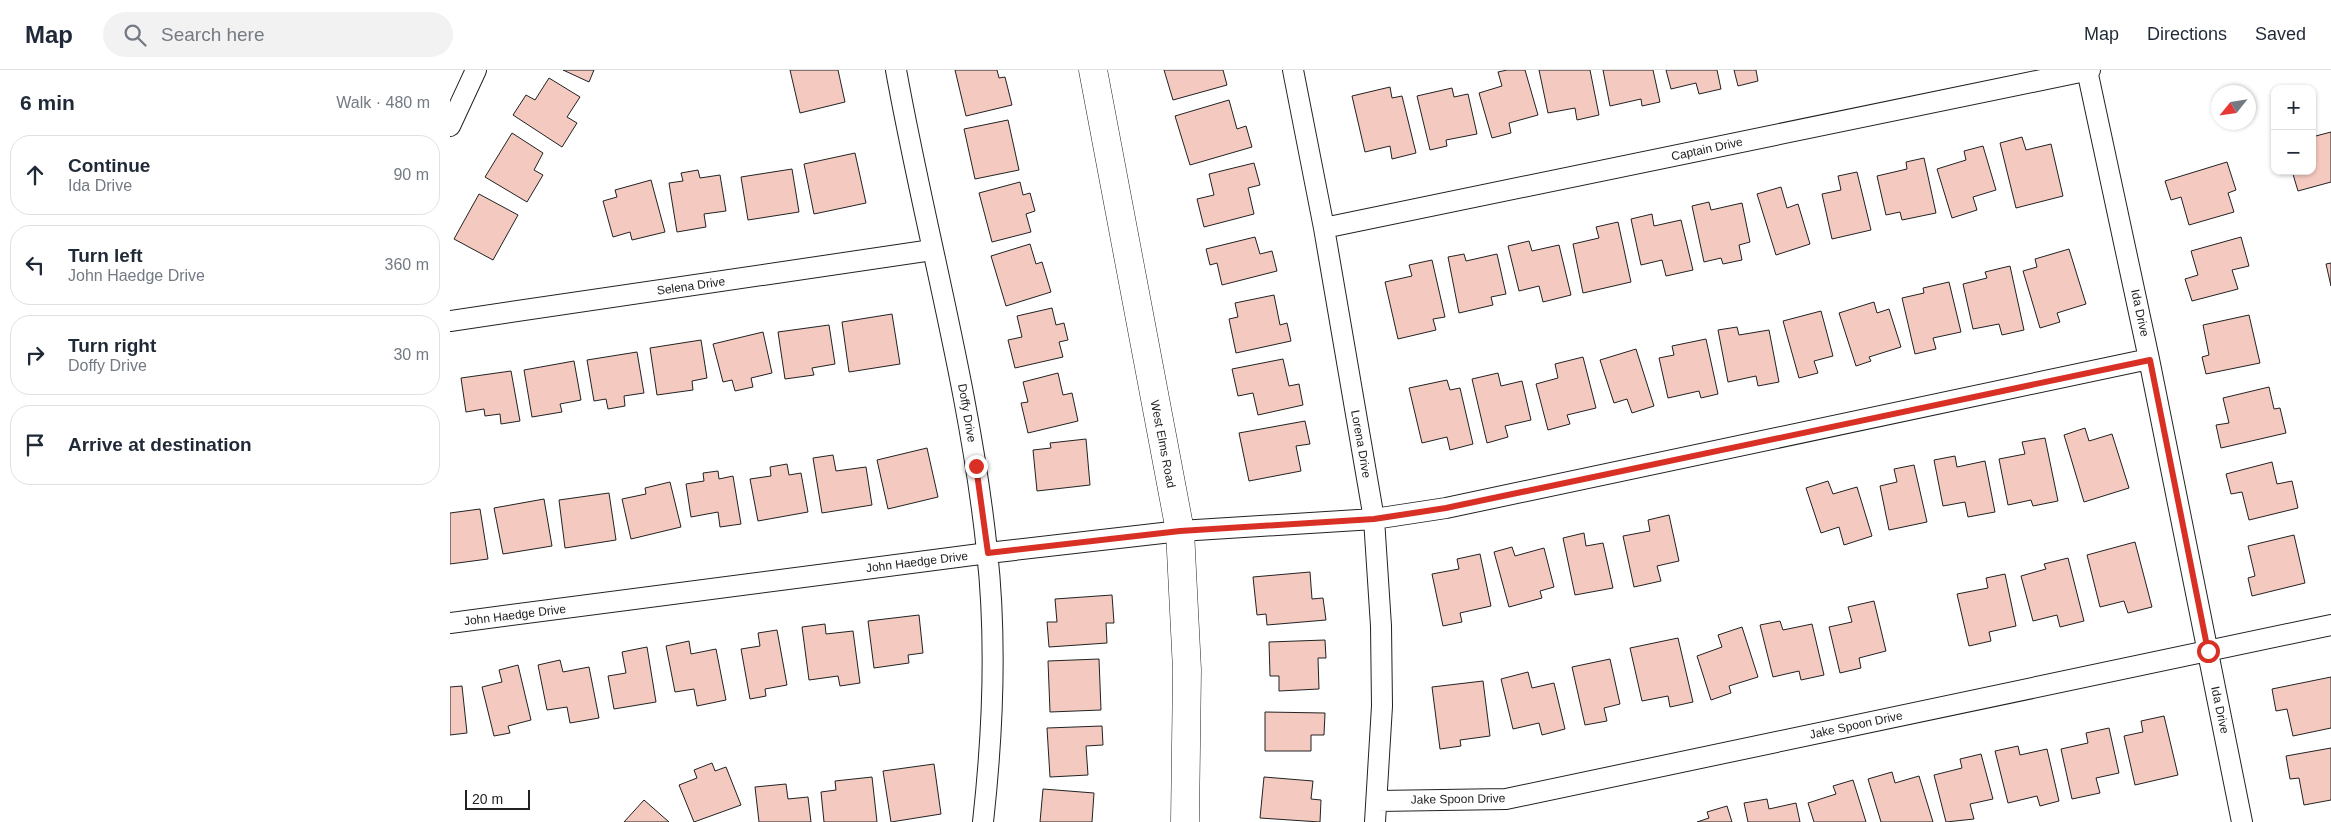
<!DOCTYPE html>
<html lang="en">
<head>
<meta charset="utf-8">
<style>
  :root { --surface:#fff; --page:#f2f2f3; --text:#1f2937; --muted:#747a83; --line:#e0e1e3 }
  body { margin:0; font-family:Arial,sans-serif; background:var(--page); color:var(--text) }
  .controls { position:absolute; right:15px; top:15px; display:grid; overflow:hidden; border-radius:10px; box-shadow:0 1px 4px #0004 }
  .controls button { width:45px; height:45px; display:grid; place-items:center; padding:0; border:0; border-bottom:1px solid var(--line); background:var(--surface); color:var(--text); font:25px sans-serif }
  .compass { position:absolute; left:1761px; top:15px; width:45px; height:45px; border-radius:50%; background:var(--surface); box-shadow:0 1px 4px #0004; rotate:240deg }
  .scale { position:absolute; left:15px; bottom:12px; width:65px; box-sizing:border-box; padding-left:5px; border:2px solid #222; border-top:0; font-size:14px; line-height:18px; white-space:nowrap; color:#222; -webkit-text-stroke:4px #fff; paint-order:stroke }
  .stop { position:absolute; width:15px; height:15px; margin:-11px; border:4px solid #d93025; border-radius:50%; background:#fff }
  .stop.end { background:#d93025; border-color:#fff; box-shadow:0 1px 5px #0008 }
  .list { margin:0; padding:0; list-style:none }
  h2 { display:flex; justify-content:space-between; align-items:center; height:65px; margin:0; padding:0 20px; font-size:21px }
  h2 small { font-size:16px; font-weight:400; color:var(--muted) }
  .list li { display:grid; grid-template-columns:32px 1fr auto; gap:15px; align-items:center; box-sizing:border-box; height:80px; margin:0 10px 10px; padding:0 10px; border:1px solid var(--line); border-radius:20px }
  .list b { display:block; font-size:19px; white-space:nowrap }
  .list p { margin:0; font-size:16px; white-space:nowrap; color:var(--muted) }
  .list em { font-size:16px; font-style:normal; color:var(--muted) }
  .icon { flex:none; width:28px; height:28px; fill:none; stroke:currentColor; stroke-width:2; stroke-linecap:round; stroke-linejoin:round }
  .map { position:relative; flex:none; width:1881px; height:752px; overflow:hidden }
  header { display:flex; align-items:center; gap:30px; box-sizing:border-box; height:70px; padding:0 25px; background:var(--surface); border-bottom:1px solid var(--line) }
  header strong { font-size:24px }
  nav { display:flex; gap:28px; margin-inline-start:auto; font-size:18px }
  .search { width:350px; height:45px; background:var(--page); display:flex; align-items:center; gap:12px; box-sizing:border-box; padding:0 18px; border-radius:28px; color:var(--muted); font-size:19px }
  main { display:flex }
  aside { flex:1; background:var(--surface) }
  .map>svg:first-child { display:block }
  .building { fill:#f3c9c0; stroke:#222 }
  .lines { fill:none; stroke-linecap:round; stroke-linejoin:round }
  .street-casing { stroke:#222; stroke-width:22 }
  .secondary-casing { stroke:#222; stroke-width:29 }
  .street { stroke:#fff; stroke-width:20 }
  .secondary { stroke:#fff; stroke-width:28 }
  .route { stroke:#d93025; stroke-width:6 }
  .labels { text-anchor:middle; stroke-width:4; stroke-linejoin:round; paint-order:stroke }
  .street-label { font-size:12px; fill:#222; stroke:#fff }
</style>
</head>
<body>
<header>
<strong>Map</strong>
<div class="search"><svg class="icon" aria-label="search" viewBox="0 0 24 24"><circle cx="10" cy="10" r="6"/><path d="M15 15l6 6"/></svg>Search here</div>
<nav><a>Map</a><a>Directions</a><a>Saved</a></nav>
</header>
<main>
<aside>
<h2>6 min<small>Walk · 480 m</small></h2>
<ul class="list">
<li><svg class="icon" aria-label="ahead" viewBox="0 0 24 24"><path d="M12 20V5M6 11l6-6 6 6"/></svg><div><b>Continue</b><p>Ida Drive</p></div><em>90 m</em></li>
<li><svg class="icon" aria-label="left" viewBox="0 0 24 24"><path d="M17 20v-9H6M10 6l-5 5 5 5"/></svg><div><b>Turn left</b><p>John Haedge Drive</p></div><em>360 m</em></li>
<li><svg class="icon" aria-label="right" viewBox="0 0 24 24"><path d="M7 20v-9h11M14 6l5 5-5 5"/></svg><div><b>Turn right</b><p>Doffy Drive</p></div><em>30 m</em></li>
<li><svg class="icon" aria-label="arrive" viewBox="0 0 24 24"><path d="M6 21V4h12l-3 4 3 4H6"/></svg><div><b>Arrive at destination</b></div></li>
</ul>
</aside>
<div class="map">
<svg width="1881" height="752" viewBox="0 0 1881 752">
  <rect width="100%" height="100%" fill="#fff"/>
  <path class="building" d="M113,0H144L139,12Z
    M340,0H388L395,32L350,43Z
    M505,0H547L549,8L555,7L562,35L516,46Z
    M714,0H773L777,15L723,30Z
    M1057,0H1075L1088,45L1059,53L1061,63L1042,68L1029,23L1052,16L1048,2Z
    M1089,0H1140L1149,45L1127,50L1125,38L1098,43Z
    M1153,0H1203L1210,32L1192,36L1191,29L1160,36Z
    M1216,0H1267L1271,19L1249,24L1246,13L1221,19Z
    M1284,0H1306L1308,11L1288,16Z
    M99,8L130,27L117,47L127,53L112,77L63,45L76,25L85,30Z
    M940,17L942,28L952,26L966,83L942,89L940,76L915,82L902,26Z
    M1002,18L1004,27L1018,24L1027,64L996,70L997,76L980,80L967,26Z
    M779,30L787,59L796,56L802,77L740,95L725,46Z
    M558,50L569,100L525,109L514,59Z
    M1881,62V112L1848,121L1842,101H1862V67Z
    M62,63L93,83L84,100L93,105L77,132L35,107Z
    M1572,67L1576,80L1601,74L1613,126L1566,138L1550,73Z
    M1533,76L1546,120L1523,127L1527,140L1502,148L1487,99L1516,90L1514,81Z
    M405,83L416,133L364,144L354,94Z
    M1474,88L1486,143L1452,150L1450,142L1436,145L1427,106L1457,99L1456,92Z
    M1777,92L1786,120L1778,123L1784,142L1739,155L1731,127L1721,130L1715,111Z
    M804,93L810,115L798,118L804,144L754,157L747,129L764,125L759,104Z
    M342,99L349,142L298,150L291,107Z
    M248,100L250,108L270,105L276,141L254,144L256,157L227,162L219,113L233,111L231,103Z
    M1407,102L1421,160L1382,169L1372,124L1391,120L1388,106Z
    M201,110L215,162L182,170L180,162L163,167L153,131L167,127L165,120Z
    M570,112L573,125L580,123L585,141L576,144L581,162L542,172L529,123Z
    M1331,117L1337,138L1348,134L1360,174L1326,185L1307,124Z
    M29,124L68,145L43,190L4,169Z
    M1259,132L1261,140L1292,133L1300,172L1289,175L1292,190L1273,194L1271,188L1254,192L1242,136Z
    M1202,144L1204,156L1231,150L1243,200L1216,206L1212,190L1191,195L1181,149Z
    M1168,152L1181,212L1133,223L1123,174L1149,168L1146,157Z
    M805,167L810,184L822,181L827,201L772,215L767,193L760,195L756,179Z
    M1791,167L1799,196L1782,200L1788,219L1742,231L1735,209L1748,205L1741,181Z
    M1079,171L1082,181L1109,175L1121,225L1093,232L1089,216L1069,221L1058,176Z
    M580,174L586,194L592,192L601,222L556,236L541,186Z
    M1619,179L1636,234L1607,243L1610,252L1590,258L1573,201L1587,197L1585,189Z
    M1014,184L1016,191L1047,184L1056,224L1041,227L1043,235L1009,243L998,187Z
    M982,190L995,247L983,249L986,260L948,269L935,212L962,206L959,195Z
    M1881,193V216L1876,194Z
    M1560,196L1574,260L1552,265L1549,254L1523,259L1513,214L1537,208L1535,202Z
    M1499,212L1511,262L1483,268L1486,279L1465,284L1452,228L1474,223L1473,218Z
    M824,225L830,255L837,253L841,271L786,283L779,249L788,247L785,233Z
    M1424,232L1427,243L1439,239L1451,277L1419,287L1421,291L1406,296L1389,243Z
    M602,238L606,255L614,253L618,270L609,272L613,287L565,298L558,270L572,267L567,246Z
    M1371,241L1383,286L1364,291L1368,303L1349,308L1333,251Z
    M442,244L450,294L399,302L392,252Z
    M1799,245L1810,293L1756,304L1752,287L1759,285L1753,255Z
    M379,255L385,294L362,298L364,305L335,309L328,262Z
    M1287,257L1289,265L1319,260L1329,312L1308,316L1306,306L1278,312L1268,260Z
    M313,262L322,303L301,308L303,317L285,321L282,310L273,312L263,274Z
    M1256,269L1268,324L1251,328L1249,321L1218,328L1209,288L1224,285L1222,276Z
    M251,270L257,308L242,311L243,320L207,325L200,278Z
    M1186,279L1204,336L1182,343L1177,329L1164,333L1150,290Z
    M187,282L194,323L174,326L175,336L158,339L156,329L144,331L137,290Z
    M1133,287L1146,338L1117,345L1120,354L1098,360L1086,314L1108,308L1105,294Z
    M833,289L839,316L849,314L853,335L808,345L803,323L788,326L782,299Z
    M124,291L131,330L110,334L112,342L82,347L74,300Z
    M61,301L70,351L51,354L50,344L35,346L34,339L16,342L11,308Z
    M608,303L613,325L622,323L628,351L578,363L571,333L578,332L573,312Z
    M1048,303L1051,316L1072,311L1081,350L1055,356L1058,367L1037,373L1022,309Z
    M997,310L1000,320L1010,318L1023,374L1000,380L997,367L972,373L959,318Z
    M1819,317L1824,339L1830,338L1836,363L1771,378L1766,355L1779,353L1773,328Z
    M855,351L860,374L846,376L851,401L799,411L789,363Z
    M1635,358L1639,371L1662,364L1679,418L1634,432L1614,365Z
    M1595,368L1608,431L1583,436L1581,430L1558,435L1549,389L1575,384L1572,372Z
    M636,369L640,415L587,421L583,380L601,378L600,373Z
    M477,378L488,427L438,439L427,390Z
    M383,385L386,401L416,397L422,435L372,443L363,388Z
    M1505,386L1507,397L1535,391L1545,442L1518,447L1515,432L1493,436L1484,390Z
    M1822,392L1827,414L1842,411L1848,438L1799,450L1792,422L1781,424L1776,404Z
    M337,394L339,405L351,403L358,442L308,451L300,409L321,406L320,397Z
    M1464,395L1477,452L1439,460L1430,416L1447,412L1444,399Z
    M268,401L269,409L283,406L291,454L270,457L268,442L241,447L236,414L254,411L253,403Z
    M1378,411L1383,424L1407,417L1422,466L1394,475L1389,457L1371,463L1356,418Z
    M220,412L231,457L181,469L172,429L196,424L195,418Z
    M159,423L166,470L115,478L109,430Z
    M94,429L102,476L53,484L44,438Z
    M30,439L38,489L0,494V443Z
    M1219,445L1229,491L1207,496L1211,511L1184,517L1173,466L1200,461L1198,450Z
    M1134,463L1136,476L1153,473L1163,518L1125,525L1113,468Z
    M1844,465L1855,513L1802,526L1798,508L1805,506L1798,476Z
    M1685,472L1702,537L1678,543L1674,531L1650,537L1637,485Z
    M1062,477L1065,486L1094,478L1104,517L1090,521L1092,528L1059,537L1044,482Z
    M1030,484L1041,536L1010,543L1012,552L993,556L982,504L1009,499L1007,489Z
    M1618,488L1634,551L1610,557L1607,545L1583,551L1571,506L1596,499L1594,494Z
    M860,502L862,529L873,528L876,550L817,555L816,544L807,545L803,507Z
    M1555,504L1566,556L1539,562L1541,571L1519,576L1507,524L1538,518L1536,508Z
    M662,525L664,553H656L657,573L599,577L597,552H607L605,529Z
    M1424,531L1436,581L1409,588L1411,598L1390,603L1379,557L1402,552L1398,537Z
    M469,545L473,583L458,585L459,593L424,598L418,551Z
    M1330,551L1333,560L1362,554L1374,605L1351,610L1349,601L1323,607L1310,555Z
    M375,554L376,564L403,561L410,613L390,616L388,606L359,610L352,557Z
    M1292,557L1308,607L1279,616L1281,623L1261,630L1247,586L1272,577L1268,565Z
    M327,560L337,615L315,619L316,626L300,629L291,579L310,576L308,563Z
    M1228,568L1243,632L1220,637L1218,626L1192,631L1180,578Z
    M875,570L876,588H868L869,619L829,621V606H820L819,572Z
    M239,571L241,584L266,579L276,630L247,636L244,619L225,622L216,576Z
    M197,577L206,632L164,639L158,606L176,603L172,582Z
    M649,589L651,640L600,642L598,591Z
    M1160,589L1170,634L1154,638L1157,651L1135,655L1122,597Z
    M110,590L113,602L139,597L149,648L120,653L117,637L97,640L88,595Z
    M68,595L81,650L58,656L60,663L44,666L32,617L52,612L49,600Z
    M1078,602L1082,618L1104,613L1115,659L1092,665L1089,653L1063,659L1051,609Z
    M1881,607V658L1843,666L1837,639L1826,641L1822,619Z
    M1033,611L1040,666L1010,670L1011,676L990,679L982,617Z
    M12,616L17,663L0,665V617Z
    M815,642L875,643L874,665H861V681H815Z
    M1714,646L1728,705L1685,715L1674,666L1693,662L1691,651Z
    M652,656L653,675L636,676L638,705L600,707L597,658Z
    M1659,658L1669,703L1646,708L1650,723L1622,729L1611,679L1638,673L1636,663Z
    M1568,676L1570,685L1597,679L1609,731L1590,736L1587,726L1558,733L1545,681Z
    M1881,678V730L1854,735L1849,708L1840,709L1836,686Z
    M1531,684L1543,729L1520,734L1524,749L1496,752L1484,705L1512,698L1510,689Z
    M262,693L265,701L276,697L291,735L244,752L229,715L247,708L244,700Z
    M484,694L491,744L441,752L433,701Z
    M1442,702L1445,713L1469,706L1483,752H1431L1418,709Z
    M422,707L427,752H374L371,722L386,720L385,711Z
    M814,707L863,711L861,729L871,730L870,752L810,748Z
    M1403,710L1416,752H1364L1358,733L1386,724L1383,716Z
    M336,714L338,729L358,727L361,752H309L305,717Z
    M593,719L644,723L642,752H590Z
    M1317,729L1319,739L1346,733L1350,752H1298L1294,733Z
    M194,730L219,752H174Z
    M1277,736L1282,752H1247L1259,748L1257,742Z"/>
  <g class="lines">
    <defs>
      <path id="street" d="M446,0C475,161 520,318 537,481C547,571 543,662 533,752
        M843,0L874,158L924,449L931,556L932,636L925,752
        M1637,0L1699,289L1792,752
        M0,56L26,0
        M874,158L1640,0
        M0,251L482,180
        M0,553L538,483L730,461L924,449L996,438L1699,289
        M928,731L1056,729L1881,555"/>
      <path id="secondary" d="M643,0L730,461L737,600L735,752"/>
    </defs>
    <use href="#street" class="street-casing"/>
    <use href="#secondary" class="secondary-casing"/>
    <use href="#street" class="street"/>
    <use href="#secondary" class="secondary"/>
  </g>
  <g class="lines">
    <path class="route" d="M526,396L538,483L730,461L924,449L996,438L1700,290L1758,581"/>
  </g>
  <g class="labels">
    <g class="street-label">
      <text transform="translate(1257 79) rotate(-12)" y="4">Captain Drive</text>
      <text transform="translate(241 216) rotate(-8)" y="4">Selena Drive</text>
      <text transform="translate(1690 243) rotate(78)" y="4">Ida Drive</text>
      <text transform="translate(517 343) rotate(80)" y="4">Doffy Drive</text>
      <text transform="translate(713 374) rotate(79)" y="4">West Elms Road</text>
      <text transform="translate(911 374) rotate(80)" y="4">Lorena Drive</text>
      <text transform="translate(467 492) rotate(-7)" y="4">John Haedge Drive</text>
      <text transform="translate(65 545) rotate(-7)" y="4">John Haedge Drive</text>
      <text transform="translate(1770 640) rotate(78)" y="4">Ida Drive</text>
      <text transform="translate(1406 655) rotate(-12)" y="4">Jake Spoon Drive</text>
      <text transform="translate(1008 729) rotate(-1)" y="4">Jake Spoon Drive</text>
    </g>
  </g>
</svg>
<div class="controls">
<button>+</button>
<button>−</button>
</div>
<svg class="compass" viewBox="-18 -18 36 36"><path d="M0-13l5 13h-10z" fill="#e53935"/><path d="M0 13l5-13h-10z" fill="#747a83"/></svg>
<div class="scale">20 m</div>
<div class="stop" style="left:1758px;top:581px"></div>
<div class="stop end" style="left:526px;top:396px"></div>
</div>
</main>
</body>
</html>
